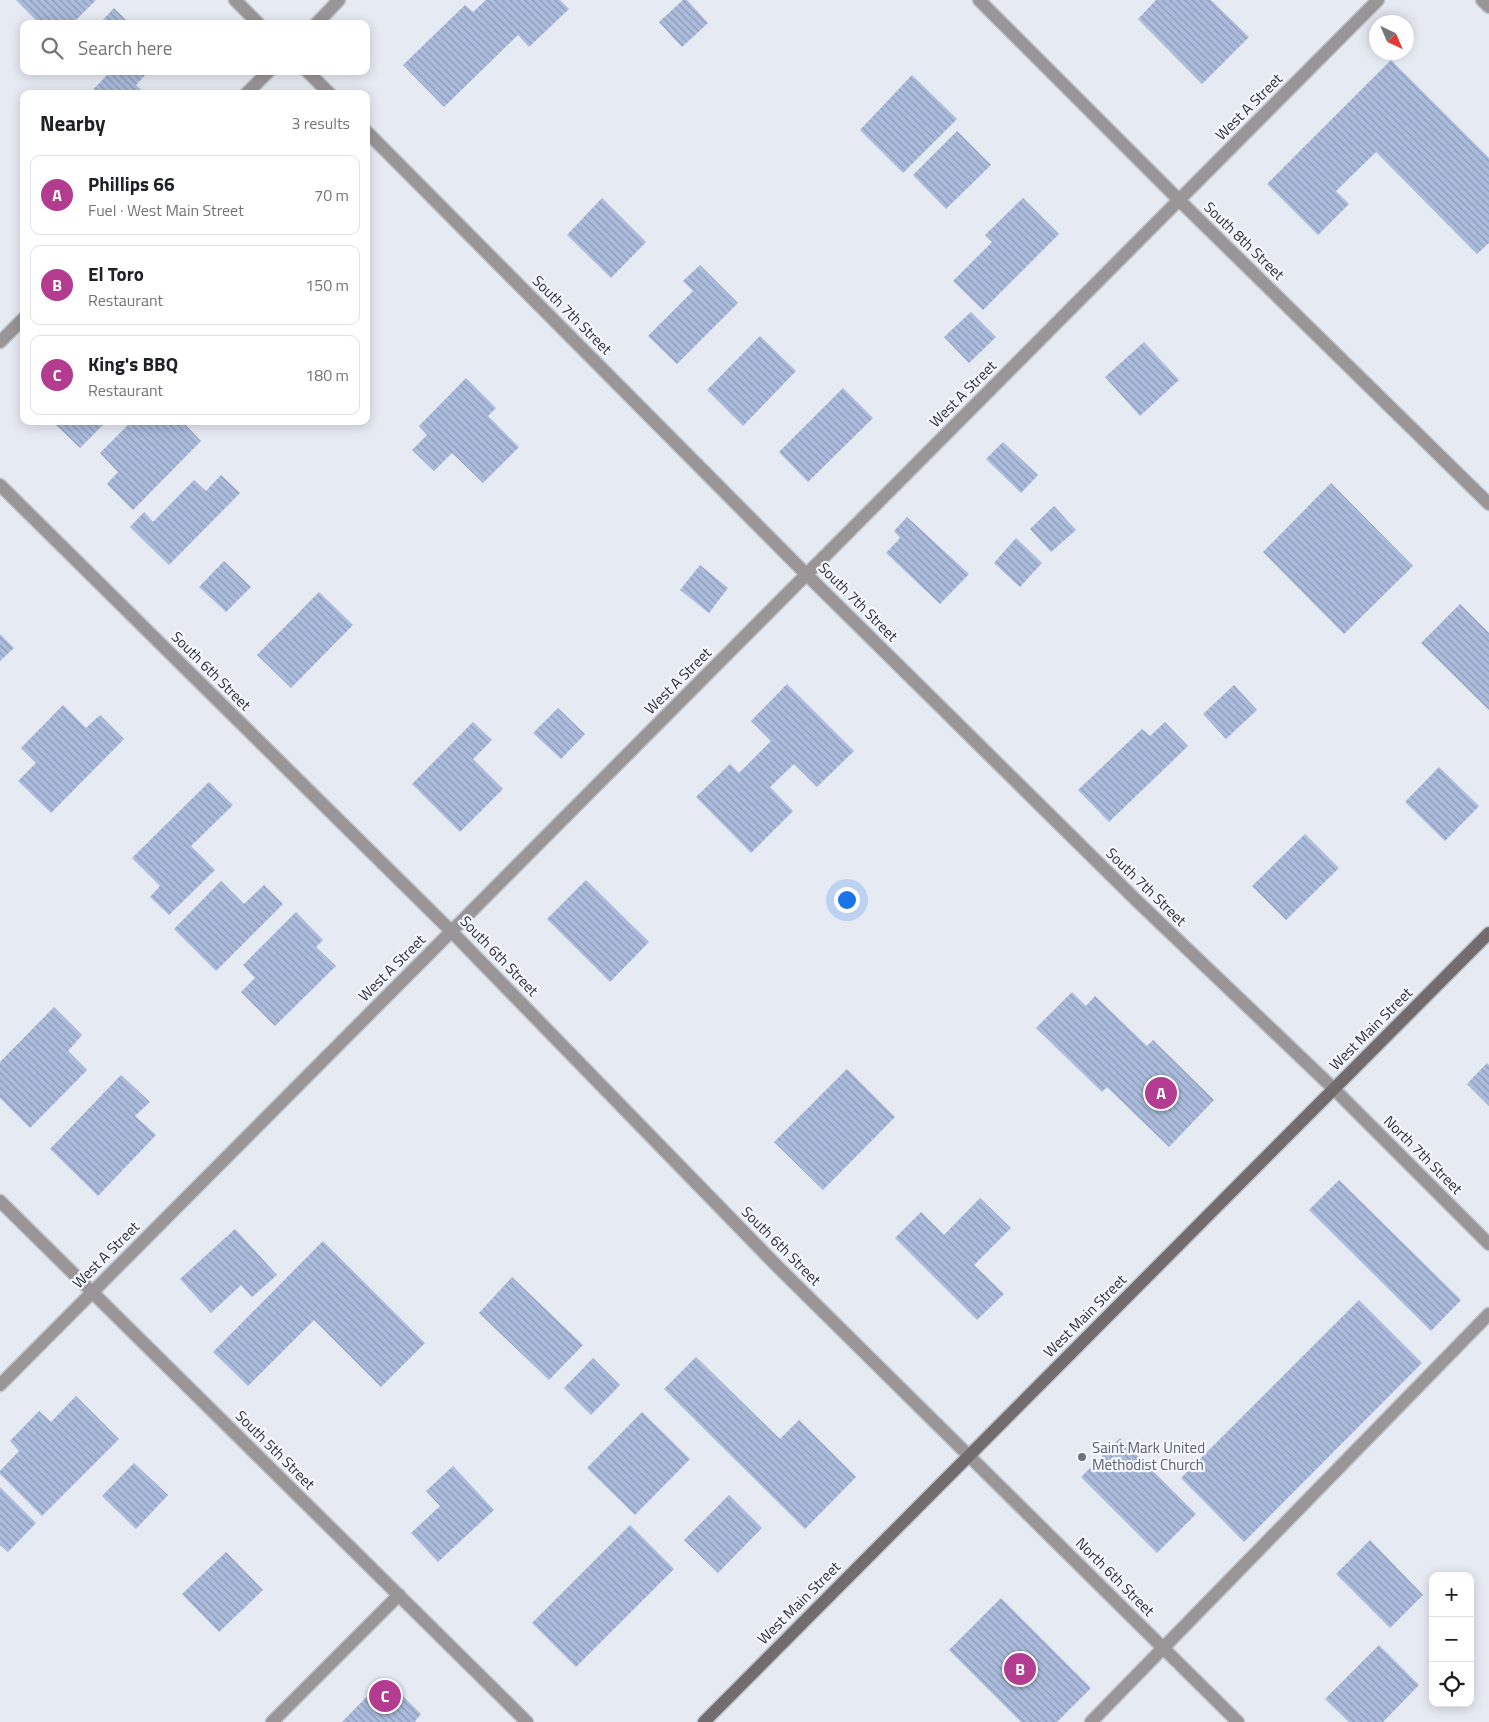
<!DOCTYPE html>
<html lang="en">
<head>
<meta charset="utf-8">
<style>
  :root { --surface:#fff; --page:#f6f6f6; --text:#202124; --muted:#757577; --line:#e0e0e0; --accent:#b33b90 }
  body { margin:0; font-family:"Titillium Web",sans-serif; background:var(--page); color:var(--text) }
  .controls { position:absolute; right:15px; bottom:15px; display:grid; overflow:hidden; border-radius:10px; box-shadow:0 2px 12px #0003 }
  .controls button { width:45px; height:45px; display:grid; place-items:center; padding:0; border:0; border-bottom:1px solid var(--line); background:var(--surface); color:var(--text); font:25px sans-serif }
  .compass { position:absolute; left:1369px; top:15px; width:45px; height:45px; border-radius:50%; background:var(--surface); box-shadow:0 2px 12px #0003; rotate:136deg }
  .you { position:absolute; left:846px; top:899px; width:18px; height:18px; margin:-12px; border:4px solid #fff; border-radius:50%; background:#1a73e8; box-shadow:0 0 0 8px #1a73e833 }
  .badge { display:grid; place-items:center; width:32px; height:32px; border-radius:50%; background:var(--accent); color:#fff; font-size:16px; font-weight:700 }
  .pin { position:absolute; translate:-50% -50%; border:2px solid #fff; box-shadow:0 1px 5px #0006 }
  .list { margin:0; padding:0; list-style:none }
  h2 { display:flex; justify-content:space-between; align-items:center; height:65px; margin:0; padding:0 20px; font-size:21px }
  h2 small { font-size:16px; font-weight:400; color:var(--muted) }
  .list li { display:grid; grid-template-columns:32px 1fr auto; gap:15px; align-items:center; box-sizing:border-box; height:80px; margin:0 10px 10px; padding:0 10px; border:1px solid var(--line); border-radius:10px }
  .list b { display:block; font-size:19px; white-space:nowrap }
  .list p { margin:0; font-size:16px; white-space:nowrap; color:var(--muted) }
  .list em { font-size:16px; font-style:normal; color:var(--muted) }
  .icon { flex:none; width:28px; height:28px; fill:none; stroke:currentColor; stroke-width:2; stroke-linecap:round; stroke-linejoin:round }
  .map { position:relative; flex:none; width:1489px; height:1722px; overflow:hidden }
  .search { position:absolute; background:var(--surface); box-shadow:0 2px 12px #0003; left:20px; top:20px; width:350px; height:55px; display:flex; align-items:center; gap:12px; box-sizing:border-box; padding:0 18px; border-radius:10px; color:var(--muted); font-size:19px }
  .panel { position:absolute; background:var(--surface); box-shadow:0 2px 12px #0003; left:20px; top:90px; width:350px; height:335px; border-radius:10px }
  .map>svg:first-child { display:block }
  .building { fill:url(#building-back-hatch) }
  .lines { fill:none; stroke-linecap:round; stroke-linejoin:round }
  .lane-casing { stroke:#c1c5cd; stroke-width:15 }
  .street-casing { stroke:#c1c5cd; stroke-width:15 }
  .secondary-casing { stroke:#c1c5cd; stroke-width:15 }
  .lane { stroke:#9a9596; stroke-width:12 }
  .street { stroke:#9a9596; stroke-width:12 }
  .secondary { stroke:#736c6e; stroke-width:12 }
  .worship-dot { fill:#6b7280; stroke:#f4f7ff; stroke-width:2 }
  .labels { text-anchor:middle; stroke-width:4.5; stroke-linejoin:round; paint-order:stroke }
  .street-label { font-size:15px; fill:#2e3033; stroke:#f4f7ff }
  .worship-label { font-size:15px; fill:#5b616d; stroke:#f4f7ff; text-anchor:start }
</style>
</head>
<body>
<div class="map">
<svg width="1489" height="1722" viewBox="0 0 1489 1722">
  <defs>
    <pattern id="building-back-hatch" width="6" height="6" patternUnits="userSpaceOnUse" patternTransform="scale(1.25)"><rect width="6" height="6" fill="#abbcdd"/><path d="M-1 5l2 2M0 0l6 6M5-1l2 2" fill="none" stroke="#8c99b4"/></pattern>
  </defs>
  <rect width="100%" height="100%" fill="#e6eaf3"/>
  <path class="building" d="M16,0H96L72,24H40Z
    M486,0H560L569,9L529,47L518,35L444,107L403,65L465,5L473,12Z
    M683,0H687L708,23L682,47L659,22Z
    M1156,0H1211L1249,37L1202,84L1138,19Z
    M114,8L130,24H99Z
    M1391,60L1489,158V243L1477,254L1376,152L1336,191L1349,204L1318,235L1267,184Z
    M107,71H149L136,85L146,94H89L109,73Z
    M912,75L957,119L903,173L860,130Z
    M957,131L991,165L946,209L913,175Z
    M602,198L646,242L611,278L567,235Z
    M1023,198L1059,234L983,310L953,281L992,242L985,235Z
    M700,265L738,303L677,364L648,336L693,291L683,281Z
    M971,312L996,337L969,363L944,337Z
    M760,336L796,371L743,426L707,390Z
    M1144,342L1179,380L1140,416L1105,377Z
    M466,378L496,408L488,416L519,447L483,483L452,453L434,471L412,450L427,435L419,426Z
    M843,388L873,418L808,482L779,452Z
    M52,421H107L80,448Z
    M132,421H182L201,441L133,510L107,484L118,472L100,453Z
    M1003,442L1038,475L1021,493L986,459Z
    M221,475L240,493L169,565L130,527L144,512L153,522L194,480L206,491Z
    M1331,483L1413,566L1344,634L1263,552Z
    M1054,506L1076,530L1051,552L1030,529Z
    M907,517L969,574L940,604L886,553L900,538L894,531Z
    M1016,538L1042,563L1020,587L994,563Z
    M224,561L251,587L226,612L199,587Z
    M700,565L728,588L709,613L680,590Z
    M319,592L353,625L291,688L257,655Z
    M1460,604L1489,633V710L1421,643Z
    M0,634L14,648L0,661Z
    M787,684L854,751L817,787L794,764L770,787L793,811L751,853L696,797L730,764L739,773L771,741L751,721Z
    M1234,685L1257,710L1226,739L1203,714Z
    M63,705L86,728L100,715L124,739L51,813L18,781L36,763L21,748Z
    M558,708L585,734L561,759L533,733Z
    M473,722L492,740L473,759L503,789L460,832L412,784Z
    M1165,722L1188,746L1109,822L1078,790L1142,729L1150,736Z
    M1439,767L1479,806L1445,841L1405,802Z
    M209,782L233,805L191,846L215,870L169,915L150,897L160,886L132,858Z
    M1305,834L1339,868L1286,920L1252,886Z
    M586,880L649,942L610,982L547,919Z
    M221,881L244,904L264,885L283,904L216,971L174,929Z
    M296,912L323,940L316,947L336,966L275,1026L241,992L255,978L243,965Z
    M1072,992L1086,1006L1095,996L1147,1046L1153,1040L1214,1100L1169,1147L1107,1087L1102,1092L1036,1028Z
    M54,1007L82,1035L68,1051L87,1070L30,1128L0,1098V1062Z
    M1487,1063L1489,1065V1106L1467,1084Z
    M847,1069L895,1117L823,1190L774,1142Z
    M121,1075L150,1102L135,1116L156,1135L98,1196L50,1149Z
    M1339,1180L1461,1300L1431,1331L1309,1210Z
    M980,1198L1011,1228L974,1265L1004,1294L977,1320L895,1238L921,1212L944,1235Z
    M235,1229L277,1275L252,1297L241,1285L211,1313L180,1279Z
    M323,1241L425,1343L381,1387L314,1320L248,1386L213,1352Z
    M512,1277L583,1345L549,1380L479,1313Z
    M1359,1300L1422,1363L1244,1542L1181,1478Z
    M696,1357L780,1439L799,1420L856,1477L805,1529L664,1389Z
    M593,1358L620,1385L591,1415L564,1388Z
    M76,1396L119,1439L42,1516L0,1474V1471L19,1451L10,1441L39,1411L51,1422Z
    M642,1412L690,1459L635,1515L587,1468Z
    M1120,1438L1196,1514L1157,1553L1081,1477Z
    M134,1463L168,1495L136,1529L102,1496Z
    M453,1466L494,1510L438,1562L411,1533L440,1506L426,1491Z
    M0,1487L36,1523L8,1552L0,1545Z
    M729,1495L762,1528L718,1573L684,1540Z
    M630,1525L674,1569L576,1667L532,1623Z
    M1370,1540L1423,1595L1390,1628L1336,1574Z
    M226,1552L263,1590L219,1632L182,1594Z
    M1001,1598L1091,1688L1057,1722H1021L949,1650Z
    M1379,1645L1419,1685L1383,1722H1349L1325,1699Z
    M385,1678L421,1714L415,1721L416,1722H342Z"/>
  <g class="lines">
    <defs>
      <path id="lane" d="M1482,0L1489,7
        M272,1722L399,1595
        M1091,1722L1489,1314"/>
      <path id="street" d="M235,0L259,24
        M979,0L1179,200L1489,504
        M316,24L339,0
        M307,71L330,94
        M246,94L269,71
        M366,131L807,575L1136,900L1334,1089L1489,1244
        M0,342L24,318
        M0,485L451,931L777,1266L1238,1722
        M0,1201L527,1722
        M0,1385L1378,0"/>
      <path id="secondary" d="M704,1722L1489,933"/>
    </defs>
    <use href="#lane" class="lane-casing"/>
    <use href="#street" class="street-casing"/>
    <use href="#secondary" class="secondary-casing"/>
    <use href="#lane" class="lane"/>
    <use href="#street" class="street"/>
    <use href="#secondary" class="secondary"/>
  </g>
  <circle class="worship-dot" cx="1082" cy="1457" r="5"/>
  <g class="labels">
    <g class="street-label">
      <text transform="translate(1249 107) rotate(-45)" y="5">West A Street</text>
      <text transform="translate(1244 241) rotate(44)" y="5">South 8th Street</text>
      <text transform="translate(572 315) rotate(45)" y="5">South 7th Street</text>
      <text transform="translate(963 394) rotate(-45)" y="5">West A Street</text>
      <text transform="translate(858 602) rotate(45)" y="5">South 7th Street</text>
      <text transform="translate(211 671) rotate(45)" y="5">South 6th Street</text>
      <text transform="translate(678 681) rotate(-45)" y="5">West A Street</text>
      <text transform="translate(1146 887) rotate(44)" y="5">South 7th Street</text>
      <text transform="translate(499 956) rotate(46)" y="5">South 6th Street</text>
      <text transform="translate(392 968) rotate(-45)" y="5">West A Street</text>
      <text transform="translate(1371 1029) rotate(-45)" y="5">West Main Street</text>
      <text transform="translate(1423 1155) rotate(45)" y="5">North 7th Street</text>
      <text transform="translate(781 1246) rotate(45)" y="5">South 6th Street</text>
      <text transform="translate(106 1255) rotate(-45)" y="5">West A Street</text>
      <text transform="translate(1085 1316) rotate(-45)" y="5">West Main Street</text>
      <text transform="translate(275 1450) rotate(45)" y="5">South 5th Street</text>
      <text transform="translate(1115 1577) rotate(45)" y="5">North 6th Street</text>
      <text transform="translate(799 1603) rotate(-45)" y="5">West Main Street</text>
    </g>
    <g class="worship-label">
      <text x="1092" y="1453">Saint Mark United<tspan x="1092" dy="17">Methodist Church</tspan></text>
    </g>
  </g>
</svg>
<div class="controls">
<button>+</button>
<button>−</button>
<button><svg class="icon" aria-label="locate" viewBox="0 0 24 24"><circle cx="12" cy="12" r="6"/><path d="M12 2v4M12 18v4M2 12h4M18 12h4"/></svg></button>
</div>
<svg class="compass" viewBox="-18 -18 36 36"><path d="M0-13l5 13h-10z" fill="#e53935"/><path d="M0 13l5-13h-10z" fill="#757577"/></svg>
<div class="you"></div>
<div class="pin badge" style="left:1161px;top:1093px">A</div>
<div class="pin badge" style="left:1020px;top:1669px">B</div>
<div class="pin badge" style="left:385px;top:1696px">C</div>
<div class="search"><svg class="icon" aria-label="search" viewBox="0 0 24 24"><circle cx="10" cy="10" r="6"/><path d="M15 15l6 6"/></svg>Search here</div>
<section class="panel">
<h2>Nearby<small>3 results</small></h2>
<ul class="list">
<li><span class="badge">A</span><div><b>Phillips 66</b><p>Fuel · West Main Street</p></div><em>70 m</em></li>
<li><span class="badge">B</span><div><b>El Toro</b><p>Restaurant</p></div><em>150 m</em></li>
<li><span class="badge">C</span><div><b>King's BBQ</b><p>Restaurant</p></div><em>180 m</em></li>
</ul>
</section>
</div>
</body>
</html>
